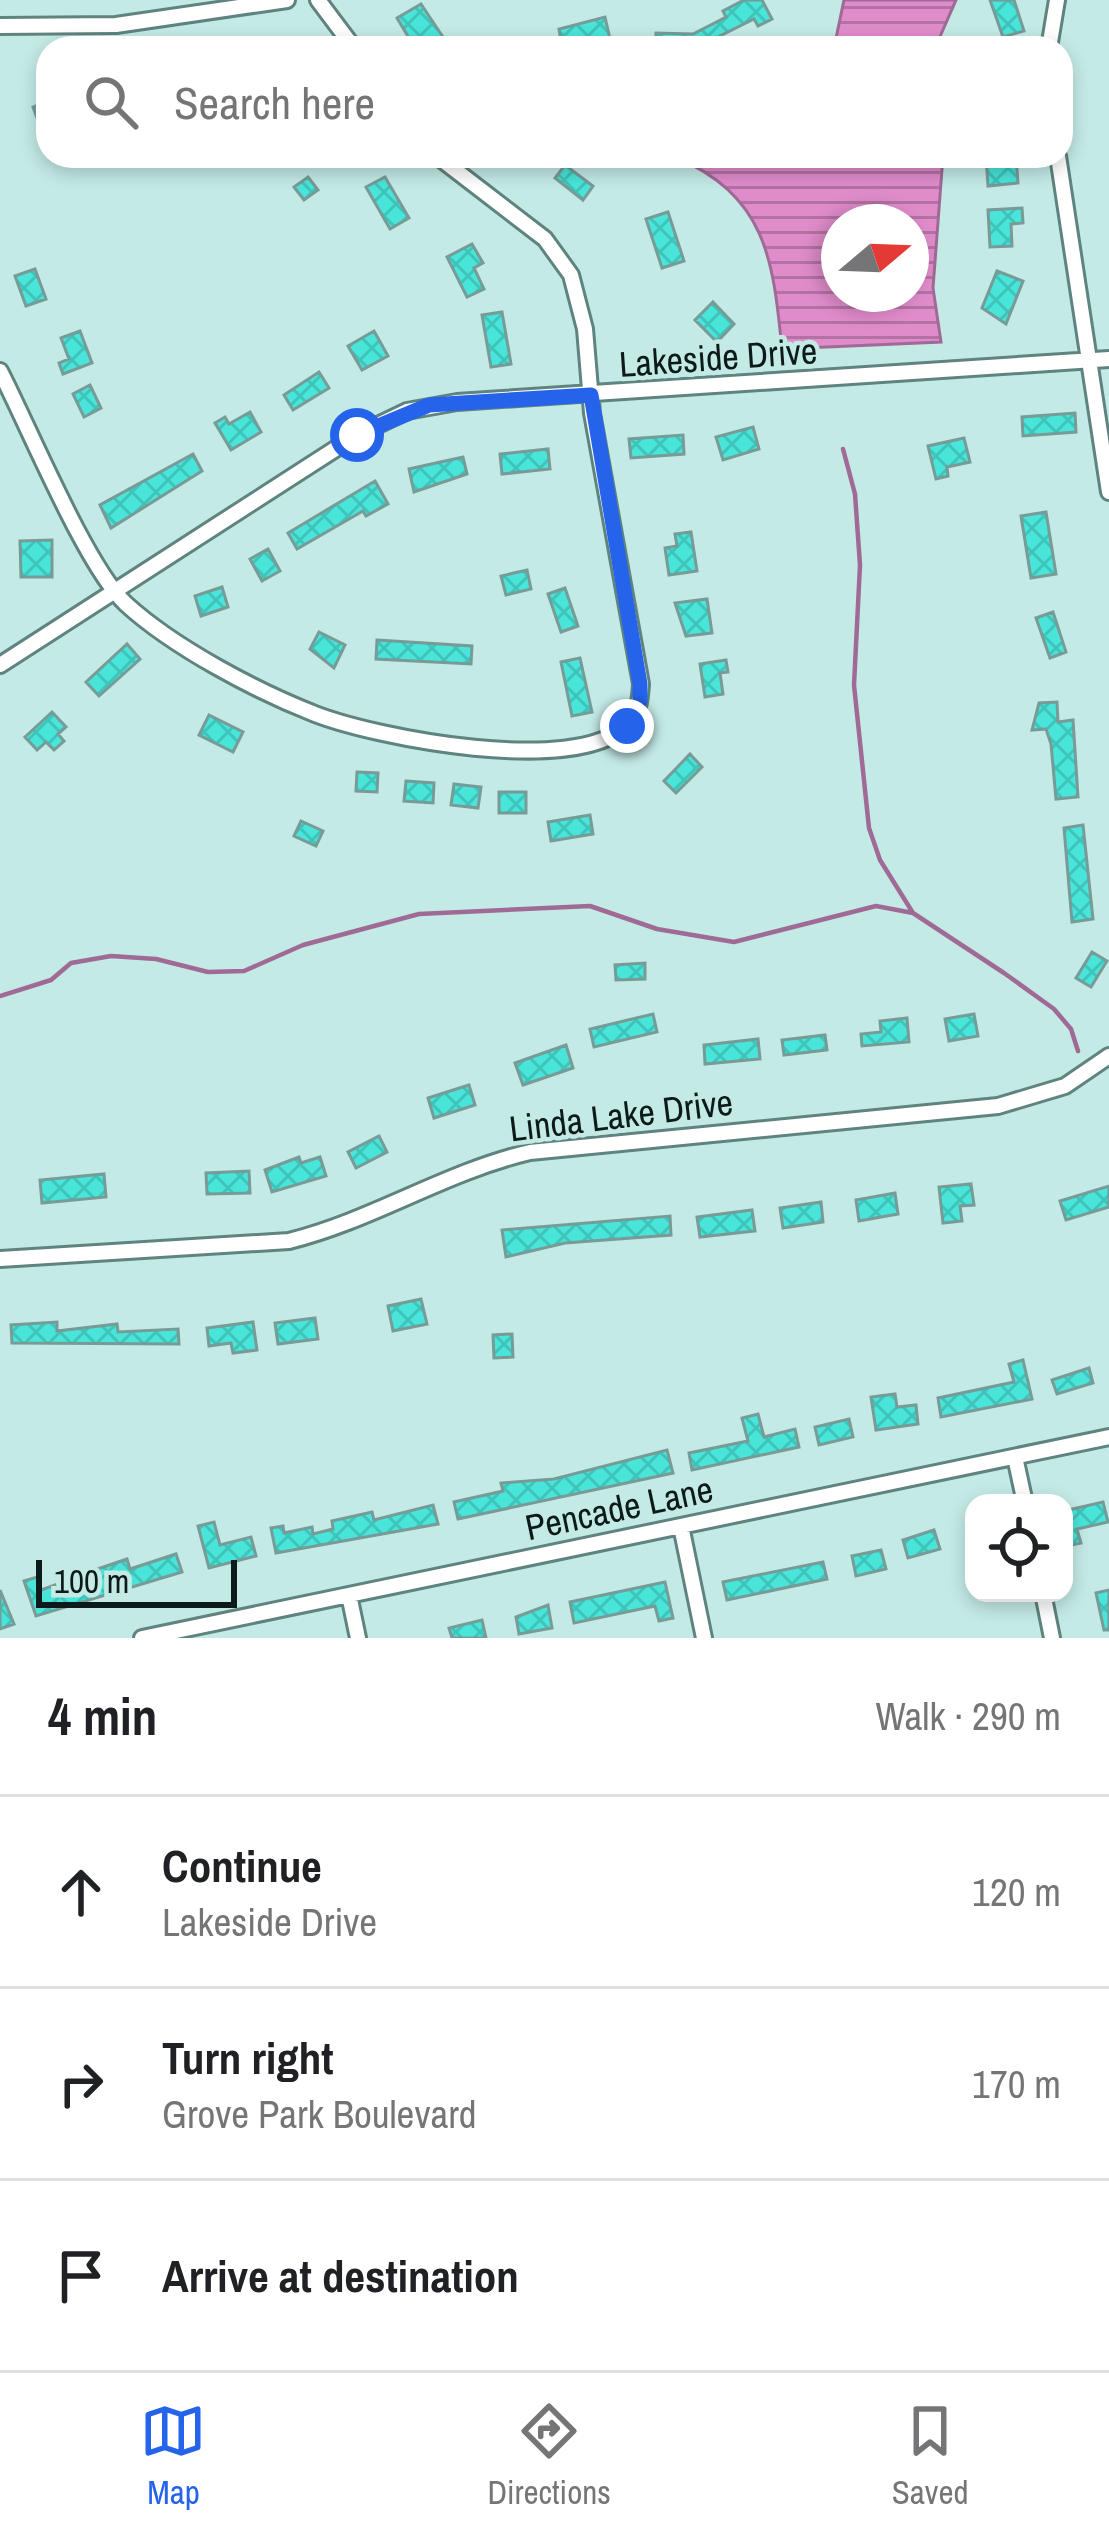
<!DOCTYPE html>
<html lang="en">
<head>
<meta charset="utf-8">
<style>
  :root { --surface:#fff; --page:#f2f2f2; --text:#202124; --muted:#757577; --line:#e0e0e0; --accent:#2563eb }
  body { margin:0; font-family:"Archivo Narrow",sans-serif; background:var(--page); color:var(--text) }
  .controls { position:absolute; right:36px; bottom:36px; display:grid; overflow:hidden; border-radius:24px; box-shadow:0 6px 18px #0003 }
  .controls button { width:108px; height:108px; display:grid; place-items:center; padding:0; border:0; border-bottom:3px solid var(--line); background:var(--surface); color:var(--text); font:60px sans-serif }
  .compass { position:absolute; left:821px; top:204px; width:108px; height:108px; border-radius:50%; background:var(--surface); box-shadow:0 6px 18px #0003; rotate:71deg }
  .scale { position:absolute; left:36px; bottom:30px; width:201px; box-sizing:border-box; padding-left:12px; border:6px solid #0c1a19; border-top:0; font-size:33px; line-height:42px; white-space:nowrap; color:#0c1a19; -webkit-text-stroke:9px #c4eae6; paint-order:stroke }
  .stop { position:absolute; width:36px; height:36px; margin:-27px; border:9px solid #2563eb; border-radius:50%; background:#fff }
  .stop.end { background:#2563eb; border-color:#fff; box-shadow:0 3px 12px #0008 }
  .list { margin:0; padding:0; list-style:none }
  h2 { display:flex; justify-content:space-between; align-items:center; height:156px; margin:0; padding:0 48px; font-size:51px }
  h2 small { font-size:39px; font-weight:400; color:var(--muted) }
  .list li { display:grid; grid-template-columns:78px 1fr auto; gap:36px; align-items:center; box-sizing:border-box; height:192px; padding:0 48px; border-top:3px solid var(--line) }
  .list b { display:block; font-size:45px; white-space:nowrap }
  .list p { margin:0; font-size:39px; white-space:nowrap; color:var(--muted) }
  .list em { font-size:39px; font-style:normal; color:var(--muted) }
  .icon { flex:none; width:66px; height:66px; fill:none; stroke:currentColor; stroke-width:2; stroke-linecap:round; stroke-linejoin:round }
  .map { position:relative; flex:none; width:1109px; height:1638px; overflow:hidden }
  .search { position:absolute; background:var(--surface); box-shadow:0 6px 18px #0003; left:36px; right:36px; top:36px; height:132px; display:flex; align-items:center; gap:30px; box-sizing:border-box; padding:0 42px; border-radius:36px; color:var(--muted); font-size:45px }
  .sheet { height:732px; background:var(--surface) }
  nav { display:flex; justify-content:space-around; align-items:center; box-sizing:border-box; height:168px; border-top:3px solid var(--line); background:var(--surface); font-size:33px; color:var(--muted) }
  nav a { display:grid; justify-items:center; gap:6px }
  nav .on { color:var(--accent) }
  .map>svg:first-child { display:block }
  .water { fill:url(#water-rules); stroke:#a06a96; stroke-width:3; fill-rule:evenodd }
  .lines { fill:none; stroke-linecap:round; stroke-linejoin:round }
  .stream { stroke:#a06a96; stroke-width:4.5 }
  .building { fill:url(#building-cross-hatch); stroke:#779b97; stroke-width:3 }
  .street-casing { stroke:#5f837f; stroke-width:20 }
  .street { stroke:#fff; stroke-width:14 }
  .route { stroke:#2563eb; stroke-width:15 }
  .labels { text-anchor:middle; stroke-width:9; stroke-linejoin:round; paint-order:stroke }
  .street-label { font-size:36px; fill:#0c1a19; stroke:#c4eae6 }
</style>
</head>
<body>
<div class="map">
<svg width="1109" height="1638" viewBox="0 0 1109 1638">
  <defs>
    <pattern id="water-rules" width="6" height="5" patternUnits="userSpaceOnUse" patternTransform="scale(3)"><rect width="6" height="5" fill="#e08ccb"/><path d="M0 2.5h6" fill="none" stroke="#b472a4"/></pattern>
    <pattern id="building-cross-hatch" width="8" height="8" patternUnits="userSpaceOnUse" patternTransform="scale(3)"><rect width="8" height="8" fill="#49e5da"/><path d="M0 0l8 8M0 8l8-8" fill="none" stroke="#3fc4ba"/></pattern>
  </defs>
  <rect width="100%" height="100%" fill="#c4eae6"/>
  <path class="water" d="M844,0H956L935,48H834Z
    M673,156H943L933,288L941,342L782,349C773,260 767,195 673,156ZM839,222H911V294H839Z"/>
  <g class="lines">
    <path class="stream" d="M843,449L855,494L860,565L854,685L869,828L880,860L913,913
      M0,996L51,980L71,963L111,956L156,959L208,972L244,971L303,945L419,914L590,906L657,929L734,942L876,906L913,913L1004,973L1054,1009L1071,1029L1078,1051"/>
  </g>
  <path class="building" d="M744,0H762L772,19L758,26L754,19L720,36L726,48H655L656,33L693,34L726,17L723,11Z
    M990,0H1014L1024,31L1003,37Z
    M421,4L445,40L433,48H415L397,18Z
    M605,17L610,39L562,48L559,29Z
    M48,101V145H47L33,107Z
    M986,156H1016L1018,183L988,186Z
    M565,165L593,186L583,200L555,178Z
    M308,177L318,190L304,200L294,187Z
    M385,177L409,218L390,229L366,187Z
    M1022,208L1023,223L1011,224L1012,246L990,247L988,210Z
    M668,212L684,261L662,268L646,219Z
    M472,244L483,263L474,268L484,289L467,297L447,257Z
    M35,269L46,299L26,306L15,276Z
    M997,271L1023,281L1006,324L982,308Z
    M713,302L734,324L717,342L695,320Z
    M502,312L511,364L491,367L482,315Z
    M80,331L92,363L63,374L59,363L69,359L61,338Z
    M374,331L388,356L362,370L348,346Z
    M319,372L329,388L293,410L284,395Z
    M90,385L101,408L84,417L73,394Z
    M250,412L261,432L231,450L215,423L225,417L229,424Z
    M1075,413L1076,432L1023,436L1022,417Z
    M753,427L759,449L723,460L716,437Z
    M683,435L684,454L631,458L629,439Z
    M964,438L970,462L947,467L948,476L936,479L928,446Z
    M548,449L550,469L502,474L500,454Z
    M193,454L202,471L111,528L100,505Z
    M463,457L467,474L414,492L409,469Z
    M375,481L388,504L366,516L363,511L297,549L288,533Z
    M1046,512L1056,574L1031,578L1021,516Z
    M691,532L697,571L669,575L665,548L677,546L675,534Z
    M52,540V577H21L20,541Z
    M268,549L280,571L262,581L250,559Z
    M527,570L531,589L506,595L501,576Z
    M222,587L228,607L201,616L195,596Z
    M565,588L578,626L561,632L548,594Z
    M707,599L712,633L686,636L675,603Z
    M1053,612L1066,652L1050,658L1036,618Z
    M319,632L345,645L334,668L310,649Z
    M377,640L472,646L471,664L376,659Z
    M127,644L140,659L99,696L86,682Z
    M580,658L592,712L572,716L561,662Z
    M726,660L728,672L720,673L723,694L705,697L700,664Z
    M1057,702L1058,722L1073,720L1078,797L1056,799L1051,744L1046,729L1032,730L1039,703Z
    M52,712L66,727L58,734L64,741L54,750L46,742L37,750L25,737Z
    M209,715L243,732L233,752L199,735Z
    M690,754L702,767L676,793L664,781Z
    M357,772L378,773L377,792L356,791Z
    M406,781L434,783L433,803L404,801Z
    M454,784L481,787L478,808L451,805Z
    M499,792H526V813H499Z
    M590,815L593,834L551,841L548,822Z
    M301,821L323,831L316,846L294,836Z
    M1083,825L1093,919L1072,922L1064,828Z
    M1092,952L1107,961L1091,987L1076,978Z
    M645,963V979L616,980L615,965Z
    M653,1014L657,1032L594,1047L590,1029Z
    M974,1014L978,1036L949,1041L945,1019Z
    M907,1018L909,1042L862,1046L861,1034L881,1032L880,1021Z
    M825,1035L827,1050L784,1055L782,1040Z
    M758,1039L760,1059L705,1064L704,1045Z
    M566,1045L573,1068L523,1085L515,1063Z
    M469,1085L475,1105L434,1118L428,1098Z
    M379,1136L387,1152L356,1168L348,1152Z
    M299,1157L301,1163L320,1157L326,1176L272,1192L265,1170Z
    M249,1171L250,1193L207,1194L206,1173Z
    M104,1174L106,1197L42,1203L40,1180Z
    M971,1184L974,1205L960,1206L962,1221L943,1223L939,1187Z
    M1109,1186V1207L1066,1220L1060,1201Z
    M895,1193L898,1214L859,1221L856,1200Z
    M821,1202L823,1222L783,1228L780,1208Z
    M752,1210L755,1231L700,1237L697,1217Z
    M670,1216L671,1235L565,1243L506,1257L502,1230Z
    M421,1299L427,1324L393,1331L388,1306Z
    M315,1318L318,1339L278,1344L275,1323Z
    M57,1322V1331L117,1324L118,1332L178,1329L179,1344L12,1343L11,1325Z
    M253,1322L257,1350L233,1353L231,1343L209,1346L207,1328Z
    M512,1334L513,1357L494,1358L493,1335Z
    M1023,1360L1032,1399L941,1417L938,1398L1014,1382L1009,1364Z
    M1089,1368L1093,1383L1057,1394L1052,1380Z
    M895,1394L897,1407L916,1405L918,1424L876,1430L871,1397Z
    M758,1414L764,1437L795,1429L799,1447L692,1470L689,1453L748,1441L742,1418Z
    M849,1419L853,1437L819,1445L815,1427Z
    M667,1450L673,1473L458,1519L454,1502L503,1491L501,1483L554,1479Z
    M1103,1502L1108,1522L1077,1529L1081,1543L1067,1546L1064,1511Z
    M433,1505L438,1524L276,1553L271,1528L283,1526L284,1533L312,1527L313,1534L333,1529L332,1521L372,1512L374,1520Z
    M214,1522L220,1545L251,1537L256,1556L209,1568L198,1526Z
    M934,1530L940,1549L908,1558L903,1540Z
    M881,1550L886,1569L856,1576L852,1556Z
    M176,1554L182,1572L36,1616L24,1581L37,1577L41,1590L55,1585L57,1592L83,1583L80,1575L127,1559L130,1569Z
    M823,1562L827,1579L727,1600L723,1582Z
    M665,1582L673,1618L659,1621L655,1606L574,1623L570,1602Z
    M0,1590L14,1624L0,1629Z
    M1109,1590V1630H1104L1096,1593Z
    M548,1605L552,1628L519,1634L516,1617Z
    M482,1620L486,1638H452L449,1628Z"/>
  <g class="lines">
    <defs>
      <path id="street" d="M318,0L354,48
        M0,26L116,25L287,0
        M1049,48L1057,0
        M1058,156L1109,492
        M0,371C28,425 86,567 126,604C173,647 256,691 315,714C377,738 574,776 626,726C639,715 640,700 641,684L592,413L585,329L571,275L545,239L437,156
        M0,665L357,435L407,411L457,402L1109,359
        M0,1259L289,1241C373,1220 445,1172 530,1152L998,1106L1065,1086L1109,1056
        M1015,1457L1025,1503
        M681,1526L704,1638
        M1043,1593L1052,1638
        M349,1595L358,1638
        M142,1638L1109,1437"/>
    </defs>
    <use href="#street" class="street-casing"/>
    <use href="#street" class="street"/>
  </g>
  <g class="lines">
    <path class="route" d="M357,435L429,405L591,395L640,684V701L627,726"/>
  </g>
  <g class="labels">
    <g class="street-label">
      <text transform="translate(718 357) rotate(-4)" y="13">Lakeside Drive</text>
      <text transform="translate(621 1115) rotate(-7)" y="13">Linda Lake Drive</text>
      <text transform="translate(619 1508) rotate(-12)" y="13">Pencade Lane</text>
    </g>
  </g>
</svg>
<div class="controls">
<button><svg class="icon" aria-label="locate" viewBox="0 0 24 24"><circle cx="12" cy="12" r="6"/><path d="M12 2v4M12 18v4M2 12h4M18 12h4"/></svg></button>
</div>
<svg class="compass" viewBox="-18 -18 36 36"><path d="M0-13l5 13h-10z" fill="#e53935"/><path d="M0 13l5-13h-10z" fill="#757577"/></svg>
<div class="scale">100 m</div>
<div class="stop" style="left:357px;top:435px"></div>
<div class="stop end" style="left:627px;top:726px"></div>
<div class="search"><svg class="icon" aria-label="search" viewBox="0 0 24 24"><circle cx="10" cy="10" r="6"/><path d="M15 15l6 6"/></svg>Search here</div>
</div>
<section class="sheet">
<h2>4 min<small>Walk · 290 m</small></h2>
<ul class="list">
<li><svg class="icon" aria-label="ahead" viewBox="0 0 24 24"><path d="M12 20V5M6 11l6-6 6 6"/></svg><div><b>Continue</b><p>Lakeside Drive</p></div><em>120 m</em></li>
<li><svg class="icon" aria-label="right" viewBox="0 0 24 24"><path d="M7 20v-9h11M14 6l5 5-5 5"/></svg><div><b>Turn right</b><p>Grove Park Boulevard</p></div><em>170 m</em></li>
<li><svg class="icon" aria-label="arrive" viewBox="0 0 24 24"><path d="M6 21V4h12l-3 4 3 4H6"/></svg><div><b>Arrive at destination</b></div></li>
</ul>
</section>
<nav>
<a class="on"><svg class="icon" aria-label="map" viewBox="0 0 24 24"><path d="M3 6l6-2 6 2 6-2v14l-6 2-6-2-6 2zM9 4v14M15 6v14"/></svg>Map</a>
<a><svg class="icon" aria-label="directions" viewBox="0 0 24 24"><path d="M12 3l9 9-9 9-9-9zM9 14v-3h6M13 9l2 2-2 2"/></svg>Directions</a>
<a><svg class="icon" aria-label="saved" viewBox="0 0 24 24"><path d="M7 4h10v16l-5-4-5 4z"/></svg>Saved</a>
</nav>
</body>
</html>
